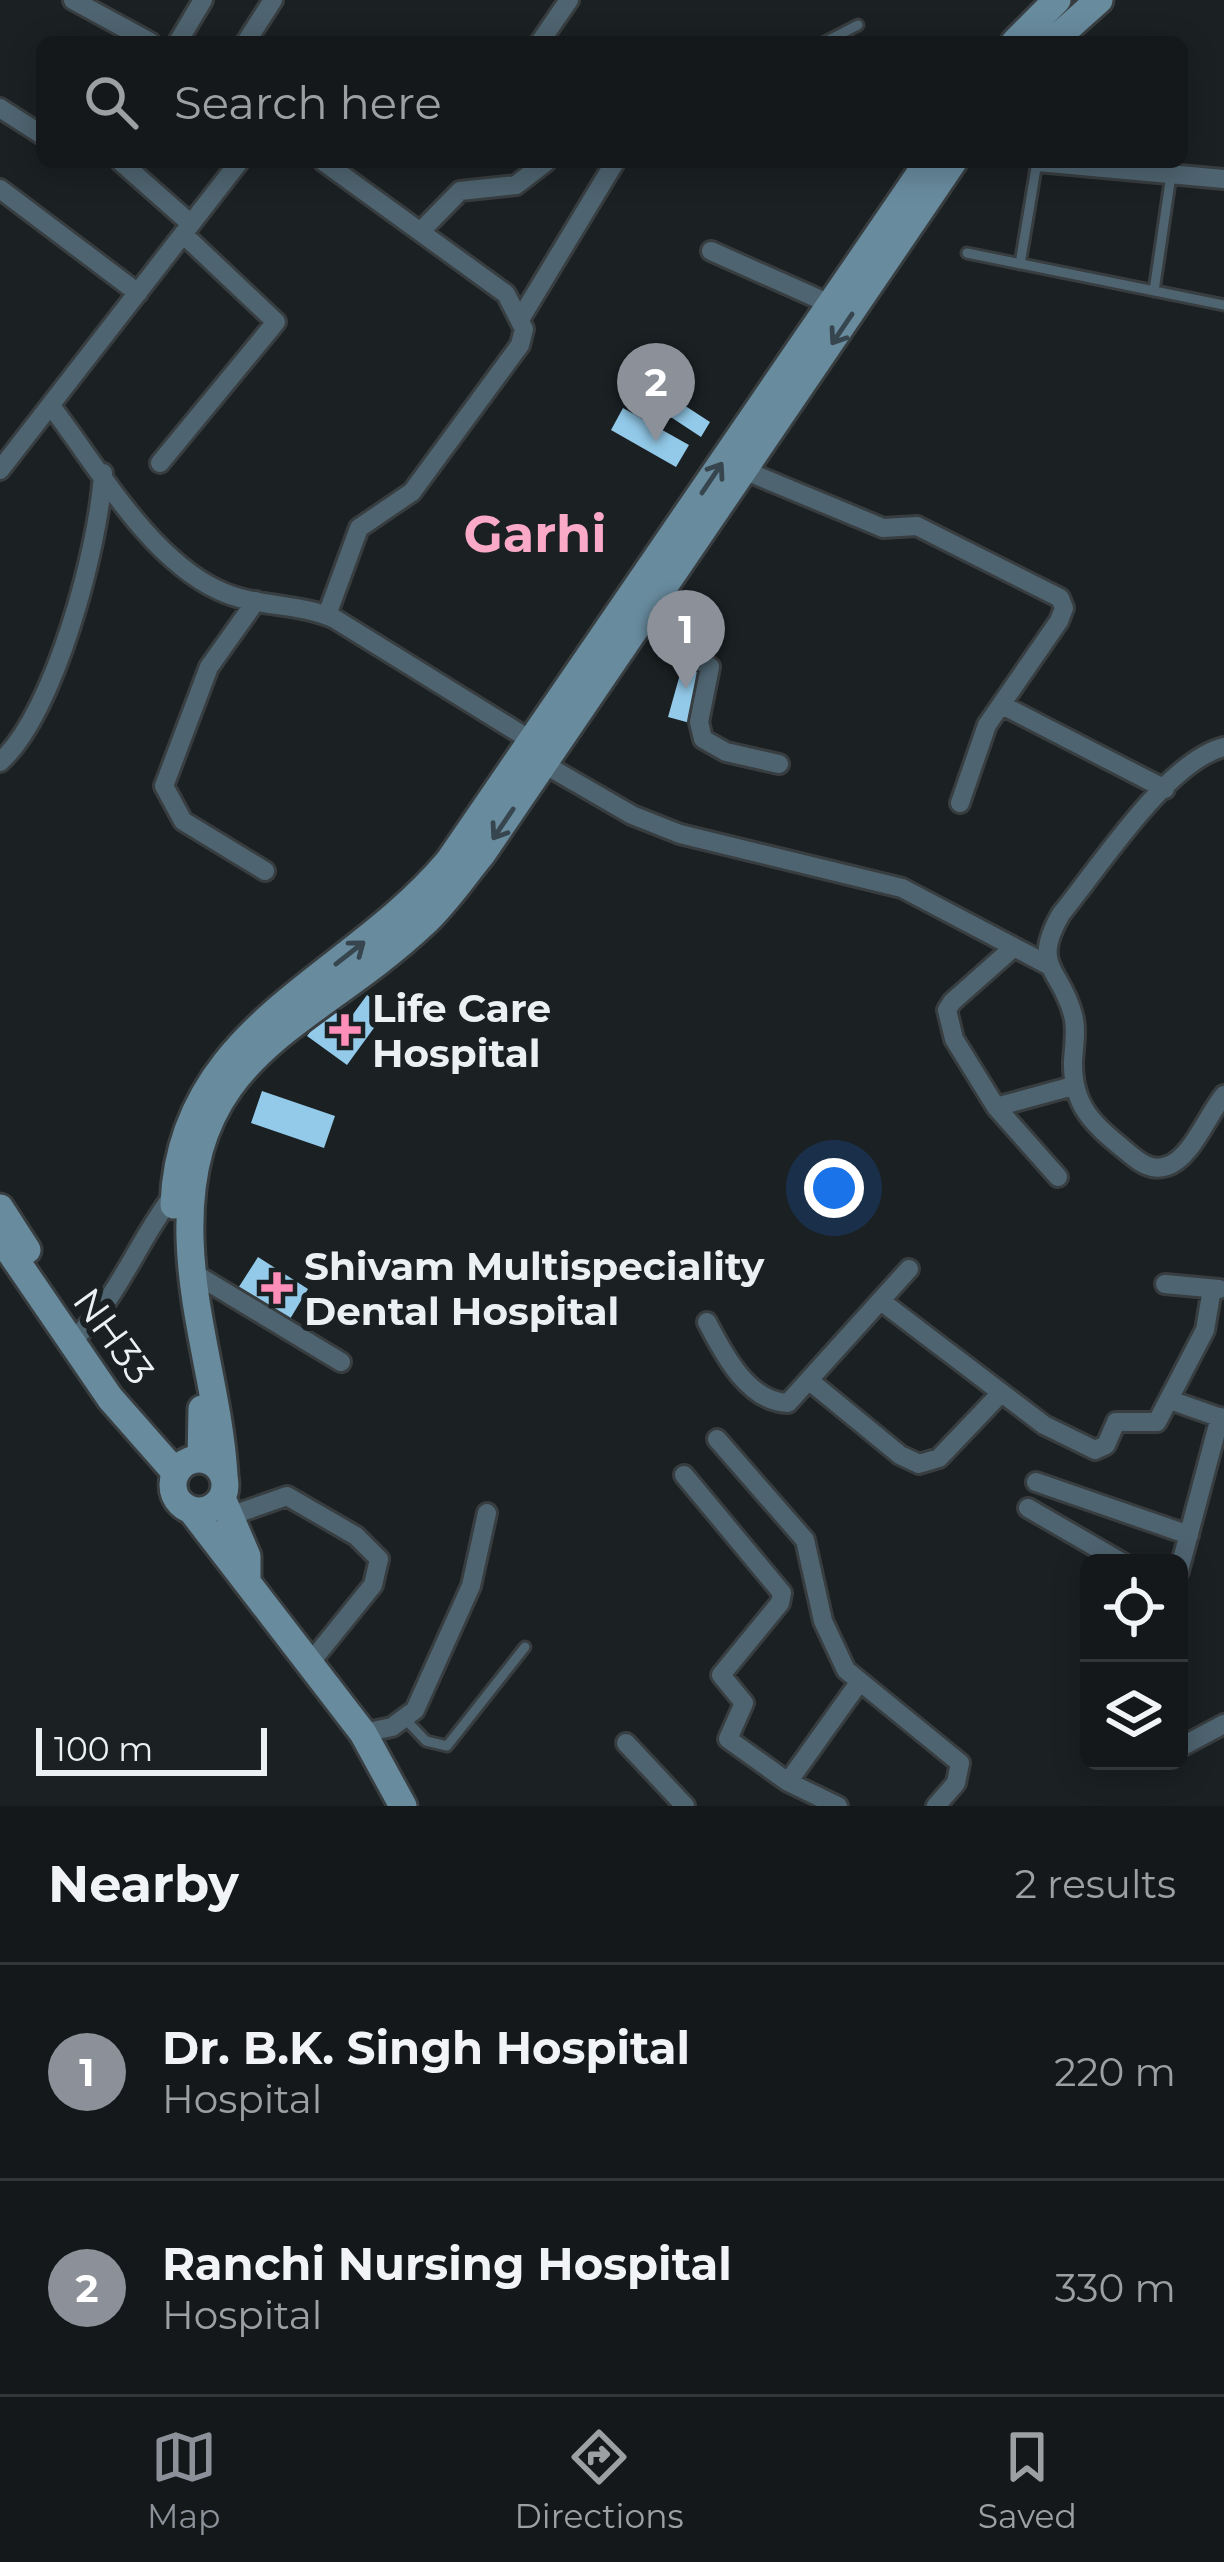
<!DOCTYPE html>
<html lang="en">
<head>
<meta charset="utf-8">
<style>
  :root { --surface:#14181a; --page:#212527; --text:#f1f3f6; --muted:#9da0a2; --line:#333739; --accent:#8c9099 }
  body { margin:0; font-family:Montserrat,sans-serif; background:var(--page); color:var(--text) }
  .controls { position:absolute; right:36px; bottom:36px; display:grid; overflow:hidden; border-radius:18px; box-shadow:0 6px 30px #0003 }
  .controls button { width:108px; height:108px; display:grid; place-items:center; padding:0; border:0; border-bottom:3px solid var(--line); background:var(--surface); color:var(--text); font:60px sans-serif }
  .scale { position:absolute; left:36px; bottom:30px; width:231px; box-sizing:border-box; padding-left:12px; border:6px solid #ecf0f2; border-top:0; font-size:33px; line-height:42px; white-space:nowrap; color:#ecf0f2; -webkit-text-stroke:9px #1b2023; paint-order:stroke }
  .you { position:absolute; left:834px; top:1188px; width:42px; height:42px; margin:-30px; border:9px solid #fff; border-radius:50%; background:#1a73e8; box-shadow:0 0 0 18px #1a73e833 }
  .badge { display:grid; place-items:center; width:78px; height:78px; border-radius:50%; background:var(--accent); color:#fff; font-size:39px; font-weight:700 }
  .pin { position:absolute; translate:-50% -99px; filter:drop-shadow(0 3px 6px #0008) }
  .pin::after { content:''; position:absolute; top:63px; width:42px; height:36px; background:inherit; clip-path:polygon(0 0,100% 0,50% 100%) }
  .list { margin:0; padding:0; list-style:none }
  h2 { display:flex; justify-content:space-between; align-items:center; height:156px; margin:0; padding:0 48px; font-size:51px }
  h2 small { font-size:39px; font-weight:400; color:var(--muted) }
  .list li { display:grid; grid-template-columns:78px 1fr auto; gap:36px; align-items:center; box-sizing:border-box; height:216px; padding:0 48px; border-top:3px solid var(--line) }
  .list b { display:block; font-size:45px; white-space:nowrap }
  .list p { margin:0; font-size:39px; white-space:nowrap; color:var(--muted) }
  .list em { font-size:39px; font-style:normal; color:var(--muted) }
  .icon { flex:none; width:66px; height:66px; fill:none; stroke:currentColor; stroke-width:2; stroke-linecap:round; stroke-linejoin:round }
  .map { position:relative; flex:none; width:1224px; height:1806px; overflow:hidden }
  .search { position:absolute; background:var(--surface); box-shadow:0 6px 30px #0003; left:36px; right:36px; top:36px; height:132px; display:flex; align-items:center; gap:30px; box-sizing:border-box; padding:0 42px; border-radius:18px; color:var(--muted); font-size:45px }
  .sheet { height:588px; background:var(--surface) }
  nav { display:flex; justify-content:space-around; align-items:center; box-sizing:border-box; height:168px; border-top:3px solid var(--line); background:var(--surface); font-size:33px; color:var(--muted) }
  nav a { display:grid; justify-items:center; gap:6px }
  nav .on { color:var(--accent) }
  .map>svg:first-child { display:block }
  .building { fill:#93cae9 }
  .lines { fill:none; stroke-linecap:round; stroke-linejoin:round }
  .service-casing { stroke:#383d40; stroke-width:15 }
  .minor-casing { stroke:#383d40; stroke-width:24 }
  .secondary-casing { stroke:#383d40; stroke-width:33 }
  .service { stroke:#4e6470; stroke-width:9 }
  .minor { stroke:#4e6470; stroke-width:18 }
  .secondary { stroke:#688b9e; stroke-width:27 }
  .oneway { stroke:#36454e }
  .poi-dot { fill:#ff8eb9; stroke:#1b2023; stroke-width:4.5 }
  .labels { text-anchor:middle; stroke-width:12; stroke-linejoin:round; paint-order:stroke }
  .poi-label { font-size:39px; font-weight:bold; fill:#ecf0f2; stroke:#1b2023; text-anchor:start }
  .street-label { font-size:39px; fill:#ecf0f2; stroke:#1b2023 }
  .district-label { font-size:51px; font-weight:bold; fill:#faaac6; stroke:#1b2023 }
</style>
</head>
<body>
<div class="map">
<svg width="1224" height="1806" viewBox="0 0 1224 1806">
  <rect width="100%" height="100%" fill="#1b2023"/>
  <path class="building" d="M667,394L710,422L701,437L657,408Z
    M623,408L689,445L676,467L611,430Z
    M684,660L705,666L690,723L668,717Z
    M367,995L387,1010L347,1065L307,1036L328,1007L348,1021Z
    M262,1091L335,1116L324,1148L251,1123Z
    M258,1257L308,1289L290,1319L254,1296L249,1302L235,1293Z"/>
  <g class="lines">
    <defs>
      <path id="service" d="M825,42L858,25
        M967,253L1224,305
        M1020,264L1037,162
        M1154,291L1171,175
        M406,1720L426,1741L447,1746L525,1647"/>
      <path id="minor" d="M73,0L150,42
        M178,42L203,0
        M246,42L273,0
        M540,42L569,0
        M0,108L42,135
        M121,162L191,224
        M324,162L506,294L524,329L520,345L412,492L359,528L327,615
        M1038,162L1224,179
        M0,189L138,293
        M421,231L460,191L516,185L546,162
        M711,251L830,304
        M522,316L615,162
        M51,406C97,466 148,557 218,590C255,608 298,602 335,619L532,741
        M160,463L276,322L183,234
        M0,470L239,162
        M746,471L883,528L917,526L1060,598L1064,608L1059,621L987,725L960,803
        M256,601L209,667L164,786L183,821L265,871
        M641,620L710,667L699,722L703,739L726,752L779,764
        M1002,705L1165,789
        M1224,747C1167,761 1099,868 1061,914C1030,968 1061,968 1073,1015C1077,1029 1074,1046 1073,1061C1072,1106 1093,1124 1126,1151C1138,1161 1150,1172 1167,1166C1191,1159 1208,1114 1224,1095
        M0,762C55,713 99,546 103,473
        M544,764L632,815L680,834L902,888L1048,965
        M1014,947L952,1002L947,1010L954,1039L996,1107L1073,1086
        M996,1107L1058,1177
        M192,1272L341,1362
        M1165,1284L1219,1289
        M881,1301L1044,1425L1095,1450L1106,1445L1116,1422H1157L1205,1330L1212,1289
        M707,1322C723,1353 748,1402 788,1403L909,1269
        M70,1342C116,1305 137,1241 174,1194
        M811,1382L900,1455L919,1464L939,1458L1000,1394
        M1170,1400L1224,1419
        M717,1439L805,1540L823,1621L846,1670L960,1763L956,1783L936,1806
        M684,1475L782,1593L780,1603L721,1675L744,1703L728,1739L788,1782L838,1806
        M1036,1482L1189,1535
        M1028,1508L1123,1563
        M230,1516L287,1496L356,1536L379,1559L373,1585L310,1663
        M1179,1571L1220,1417
        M363,1733L392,1727L415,1710L471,1586L487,1513
        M626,1743L685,1806
        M1179,1748L1224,1724
        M788,1782L858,1684"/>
      <path id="secondary" d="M1015,42L1057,0
        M1052,42L1099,0
        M174,1205C180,1026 349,981 449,861L928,162
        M0,1208L27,1250
        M0,1237L110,1398L176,1473
        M173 1485a26 26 0 1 1 52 0a26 26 0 1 1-52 0Z
        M201,1459L202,1409
        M224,1475C219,1395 192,1318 190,1238C185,1050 310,1030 423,924C445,904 463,877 482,854L953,162
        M222,1498L247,1556V1577
        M192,1511L363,1733L403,1806"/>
    </defs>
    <use href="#service" class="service-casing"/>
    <use href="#minor" class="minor-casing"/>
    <use href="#secondary" class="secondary-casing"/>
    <use href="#service" class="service"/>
    <use href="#minor" class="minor"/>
    <use href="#secondary" class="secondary"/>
  </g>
  <defs><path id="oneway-shaft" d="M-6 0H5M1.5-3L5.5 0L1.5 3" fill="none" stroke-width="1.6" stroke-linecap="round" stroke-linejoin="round" transform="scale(3)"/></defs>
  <g class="oneway">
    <use href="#oneway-shaft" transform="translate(842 329) rotate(124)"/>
    <use href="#oneway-shaft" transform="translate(712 478) rotate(-56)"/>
    <use href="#oneway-shaft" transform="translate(503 824) rotate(124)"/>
    <use href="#oneway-shaft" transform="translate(350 953) rotate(-38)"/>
  </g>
  <g class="poi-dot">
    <path d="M339 1012h12v12h12v12h-12v12h-12v-12h-12v-12h12z"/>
    <path d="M271 1270h12v12h12v12h-12v12h-12v-12h-12v-12h12z"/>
  </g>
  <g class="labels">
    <g class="poi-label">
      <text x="372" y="1022">Life Care<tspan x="372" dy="45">Hospital</tspan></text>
      <text x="304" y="1280">Shivam Multispeciality<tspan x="304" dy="45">Dental Hospital</tspan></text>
    </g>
    <g class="street-label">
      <text transform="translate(114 1336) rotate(54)" y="14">NH33</text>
    </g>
    <g class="district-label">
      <text x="535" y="552">Garhi</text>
    </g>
  </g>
</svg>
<div class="controls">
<button><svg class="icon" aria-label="locate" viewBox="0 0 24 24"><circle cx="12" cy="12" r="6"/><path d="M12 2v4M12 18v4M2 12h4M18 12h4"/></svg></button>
<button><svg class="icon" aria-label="layers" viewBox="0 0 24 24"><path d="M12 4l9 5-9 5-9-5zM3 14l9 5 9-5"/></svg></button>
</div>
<div class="scale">100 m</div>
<div class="you"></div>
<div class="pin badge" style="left:686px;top:689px">1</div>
<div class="pin badge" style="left:656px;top:442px">2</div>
<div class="search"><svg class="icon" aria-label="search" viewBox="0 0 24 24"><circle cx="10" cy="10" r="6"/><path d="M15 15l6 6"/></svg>Search here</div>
</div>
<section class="sheet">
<h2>Nearby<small>2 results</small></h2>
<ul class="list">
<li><span class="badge">1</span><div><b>Dr. B.K. Singh Hospital</b><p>Hospital</p></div><em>220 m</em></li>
<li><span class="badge">2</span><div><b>Ranchi Nursing Hospital</b><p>Hospital</p></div><em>330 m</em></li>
</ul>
</section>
<nav>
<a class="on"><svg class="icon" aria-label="map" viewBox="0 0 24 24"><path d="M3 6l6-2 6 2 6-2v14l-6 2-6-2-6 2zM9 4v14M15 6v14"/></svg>Map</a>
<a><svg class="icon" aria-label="directions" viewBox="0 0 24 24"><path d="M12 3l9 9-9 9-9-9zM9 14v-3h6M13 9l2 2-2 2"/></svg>Directions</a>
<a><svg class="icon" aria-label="saved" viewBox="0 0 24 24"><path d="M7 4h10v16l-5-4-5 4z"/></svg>Saved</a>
</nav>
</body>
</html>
